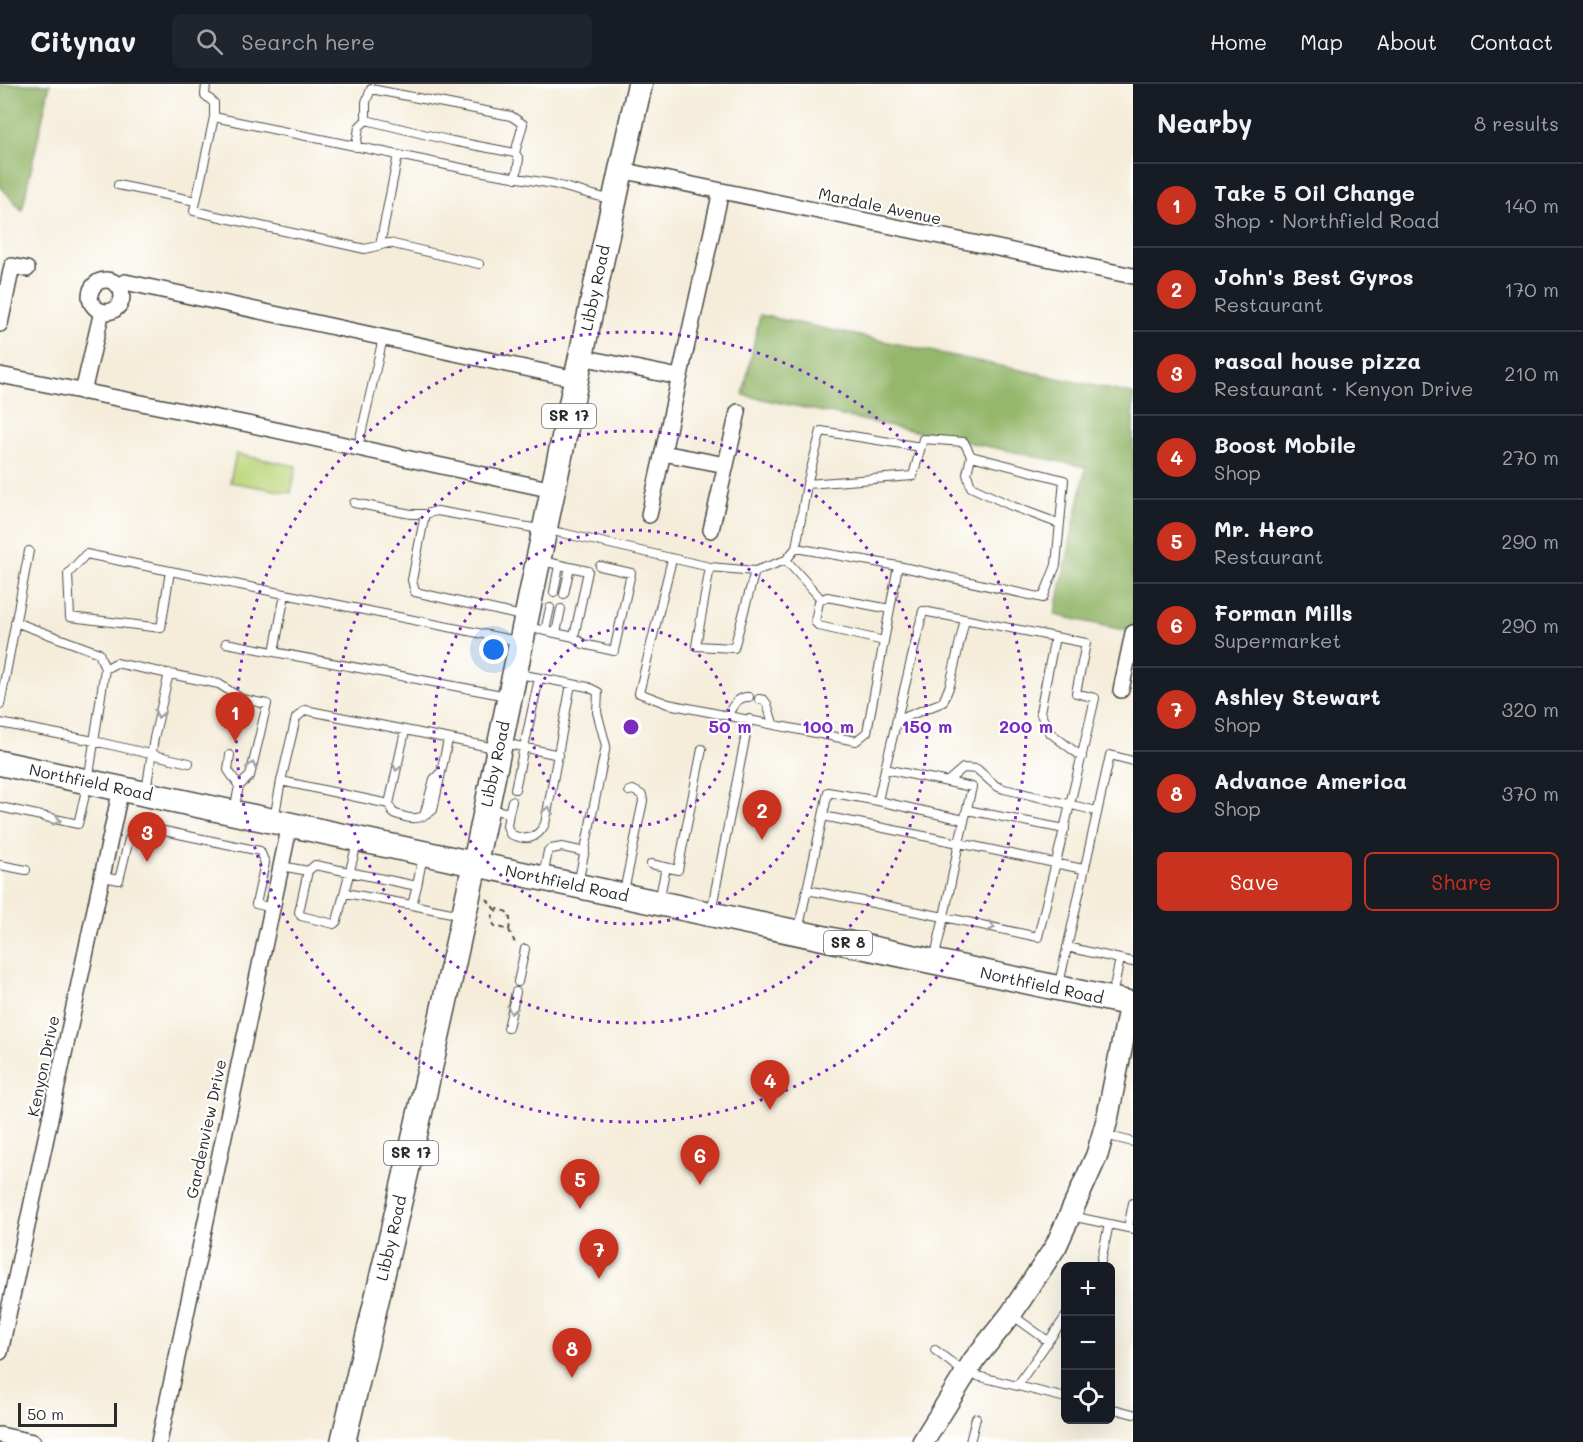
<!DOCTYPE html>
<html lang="en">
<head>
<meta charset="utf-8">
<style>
  :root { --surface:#171b24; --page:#20242c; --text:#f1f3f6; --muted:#9ea1a6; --line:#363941; --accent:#c8321e }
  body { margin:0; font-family:Mali,sans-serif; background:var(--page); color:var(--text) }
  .controls { position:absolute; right:18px; bottom:18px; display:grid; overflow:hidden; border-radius:9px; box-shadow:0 6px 24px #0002 }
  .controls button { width:54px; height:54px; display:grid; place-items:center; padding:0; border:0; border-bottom:2px solid var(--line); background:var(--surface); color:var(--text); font:30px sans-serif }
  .scale { position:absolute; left:18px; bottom:15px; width:99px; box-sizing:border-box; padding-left:6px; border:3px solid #2b2b2b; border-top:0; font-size:16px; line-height:21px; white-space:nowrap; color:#2b2b2b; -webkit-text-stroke:4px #fff; paint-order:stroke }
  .you { position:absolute; left:494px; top:566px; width:21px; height:21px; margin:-15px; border:4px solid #fff; border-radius:50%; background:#1a73e8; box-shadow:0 0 0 9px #1a73e833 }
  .badge { display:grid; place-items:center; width:39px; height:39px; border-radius:50%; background:var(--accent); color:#fff; font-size:20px; font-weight:700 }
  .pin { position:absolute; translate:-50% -50px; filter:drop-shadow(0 2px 3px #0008) }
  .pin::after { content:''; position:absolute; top:32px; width:21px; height:18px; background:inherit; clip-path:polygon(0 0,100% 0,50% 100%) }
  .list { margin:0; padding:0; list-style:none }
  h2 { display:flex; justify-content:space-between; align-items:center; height:78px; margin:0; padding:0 24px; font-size:26px }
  h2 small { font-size:20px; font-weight:400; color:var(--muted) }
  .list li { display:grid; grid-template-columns:39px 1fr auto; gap:18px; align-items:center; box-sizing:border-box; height:84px; padding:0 24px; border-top:2px solid var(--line) }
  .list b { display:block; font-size:22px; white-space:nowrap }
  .list p { margin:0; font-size:20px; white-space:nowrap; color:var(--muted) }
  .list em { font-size:20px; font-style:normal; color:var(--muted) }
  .actions { display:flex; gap:12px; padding:18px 24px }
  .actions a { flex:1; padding:14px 0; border:2px solid var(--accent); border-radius:9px; text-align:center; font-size:21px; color:var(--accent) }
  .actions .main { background:var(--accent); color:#fff }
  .icon { flex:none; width:33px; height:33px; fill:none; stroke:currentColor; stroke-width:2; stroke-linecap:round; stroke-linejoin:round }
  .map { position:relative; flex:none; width:1133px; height:1358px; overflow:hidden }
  header { display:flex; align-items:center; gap:36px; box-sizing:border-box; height:84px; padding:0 30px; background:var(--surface); border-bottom:2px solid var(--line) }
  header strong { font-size:28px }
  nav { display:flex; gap:33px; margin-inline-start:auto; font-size:21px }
  .search { width:420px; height:54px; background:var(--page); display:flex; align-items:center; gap:15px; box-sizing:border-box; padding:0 21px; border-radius:9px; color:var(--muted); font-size:22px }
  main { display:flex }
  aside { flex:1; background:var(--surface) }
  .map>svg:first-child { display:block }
  .green { fill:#bcd67c; stroke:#748054; stroke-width:1.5 }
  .forest { fill:#95b76c; stroke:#60714c; stroke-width:1.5 }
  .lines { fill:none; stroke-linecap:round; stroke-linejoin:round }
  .lane-casing { stroke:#494845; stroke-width:10 }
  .street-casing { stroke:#494845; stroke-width:18 }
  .secondary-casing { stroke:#494845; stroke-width:24 }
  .primary-casing { stroke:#494845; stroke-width:27 }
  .path { stroke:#494845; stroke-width:2; stroke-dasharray:4.5 4.5; stroke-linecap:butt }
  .lane { stroke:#fff; stroke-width:8 }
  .street { stroke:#fff; stroke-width:15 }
  .secondary { stroke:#fff; stroke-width:21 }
  .primary { stroke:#fff; stroke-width:24 }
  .oneway { stroke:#a0a0a0 }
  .ring { fill:none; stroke:#7b2cbf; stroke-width:3; stroke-dasharray:3 6 }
  .labels { text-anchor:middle; stroke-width:4.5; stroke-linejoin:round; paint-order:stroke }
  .shield { fill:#fff; stroke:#6b6b6b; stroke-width:1.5 }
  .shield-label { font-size:15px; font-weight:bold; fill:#2b2b2b }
  .street-label { font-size:16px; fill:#2b2b2b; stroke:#fff }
  .centre { fill:#7b2cbf; stroke:#fff; stroke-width:3 }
  .ring-label { font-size:18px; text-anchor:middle; font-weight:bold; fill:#7b2cbf; stroke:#fff; stroke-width:4.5; stroke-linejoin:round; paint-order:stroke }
</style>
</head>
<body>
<header>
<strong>Citynav</strong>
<div class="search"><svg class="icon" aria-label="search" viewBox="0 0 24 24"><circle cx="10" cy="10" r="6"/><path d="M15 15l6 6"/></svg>Search here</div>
<nav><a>Home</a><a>Map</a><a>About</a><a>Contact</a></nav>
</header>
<main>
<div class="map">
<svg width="1133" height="1358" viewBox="0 0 1133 1358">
  <rect width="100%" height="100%" fill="#fff"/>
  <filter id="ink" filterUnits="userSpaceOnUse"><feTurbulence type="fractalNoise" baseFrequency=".0167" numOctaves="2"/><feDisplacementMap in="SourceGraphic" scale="12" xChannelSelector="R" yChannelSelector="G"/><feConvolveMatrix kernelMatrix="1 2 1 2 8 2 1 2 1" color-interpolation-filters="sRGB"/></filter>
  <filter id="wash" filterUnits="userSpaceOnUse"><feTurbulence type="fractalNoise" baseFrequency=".008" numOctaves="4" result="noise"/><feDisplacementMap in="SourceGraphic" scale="24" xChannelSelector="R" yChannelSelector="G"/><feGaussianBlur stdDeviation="1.35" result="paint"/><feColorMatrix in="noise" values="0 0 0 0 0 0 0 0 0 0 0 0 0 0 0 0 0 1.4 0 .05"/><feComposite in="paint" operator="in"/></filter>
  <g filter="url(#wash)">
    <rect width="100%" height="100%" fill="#f5edda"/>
    <path class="green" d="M236,370L296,382L291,409L230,398Z"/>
    <path class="forest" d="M0,0H50L22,126L0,102Z
      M760,231L1133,310V548L1055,531L1086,383L743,311Z"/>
  </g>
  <g filter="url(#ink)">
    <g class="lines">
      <defs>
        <path id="lane" d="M206,0L205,11L214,19V33L466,85L553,100L612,116
          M214,33L194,127L365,165L389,159L479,180
          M366,36V18L371,5L511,32L523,40L515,69
          M356,63L359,43L366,36L452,57L515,69L519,75L516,94
          M118,101L196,117
          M380,161L398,71
          M358,363L383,254
          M971,372L967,390L971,403L1012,422L1060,440
          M807,400L821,347L921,363
          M354,419L411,430H425
          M672,475L639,609L668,620L856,657L867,648L898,482L1043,514L1056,481L1064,396L971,372L964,358L923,355L913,392L807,400L796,464L898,482
          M786,476L821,515
          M710,483L696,562L734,564L755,487
          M170,487L161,544L70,533L68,490L86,470C230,498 374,529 518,557
          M554,508L559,481
          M564,510L570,483
          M522,532L415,508L412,496L425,430L437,427L562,449L710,483L755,487L786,476L796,464
          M527,543L574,553L588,487L542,477
          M545,547L550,524
          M556,549L561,525
          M574,553L583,560L614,567L631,489L600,482
          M1055,553L1040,628L1049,648L1082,673
          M884,557L819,542L815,538L819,517L827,513L890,525
          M226,559L507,612
          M274,568L285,510
          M105,585L116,579L219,600L242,615
          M519,590L588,603L598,608L597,628L606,662L578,800
          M759,615L764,616L767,620L773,639
          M0,621L29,467
          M728,631C732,622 738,612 749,613
          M898,636L943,618L950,601L965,535
          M0,639L94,657L189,679
          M405,647L389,720L393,729C409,735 419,738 433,726L448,656
          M504,659L559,671
          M230,671L228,686L239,702L250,692L267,620L242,615L236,644
          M281,697L296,634L305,626L495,664
          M948,697L963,684L977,685L996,702L1004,705L1097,727
          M515,705L539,594
          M146,708L154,654L169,589
          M878,717L964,736
          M0,723L78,740L88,698L105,585L99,569L15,538
          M490,725L509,729L512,717
          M967,726L1065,745
          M234,727L239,702
          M509,729L507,742L510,750C526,757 536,756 545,740L571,600
          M424,732L434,695L441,688
          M823,732L828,708L878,717L885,685
          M274,735L281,697L389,720
          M651,780L678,786L702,665
          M0,781L26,786
          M281,782L308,787L315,781L417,802L412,821L345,809
          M308,787L299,828L301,832L334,840L337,837L357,759
          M103,793L119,796L129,755L145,743L260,767L265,779L256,820L272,824
          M543,793L548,767L551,765L562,763L585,768
          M417,802L423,771
          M624,807L643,717L642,711L633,706L629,707
          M659,817L666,783
          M412,821L461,831
          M711,828L749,635
          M798,847L823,732L959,759L944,833L807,806
          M1067,863L1133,878
          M934,876L944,833L1038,853C1057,773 1077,694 1095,614L1076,609L1086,559L923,527L885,685L972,703L959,759L1083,785
          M518,898L525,865
          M1059,900L1110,671L1133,677
          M1112,912L1120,875
          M508,944L516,908
          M1105,1051L1133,1058
          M1071,1132L1109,1140L1100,1182
          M1109,1140L1133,1145
          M1128,1144L1133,1119
          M1012,1231L1048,1257
          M935,1266L965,1289L1066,1314
          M1017,1302L1066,1232
          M1110,1324L1133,1330
          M970,1358L976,1334"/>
        <path id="street" d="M620,86L1133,192
          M90 212a16 16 0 1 1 32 0a16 16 0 1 1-32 0Z
          M118,202L125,198L576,295
          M0,240L12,182L27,185
          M581,273L679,293
          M0,291L248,340L553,406
          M83,308L102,227
          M663,369L726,381
          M649,431L721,107
          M711,446L738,328
          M1121,606L1133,549
          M0,1268L121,704
          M0,1351L33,1358
          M159,1358L290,740"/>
        <path id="secondary" d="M923,1358L974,1276L1011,1230L1056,1162L1097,1071L1107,1036L1130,920"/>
        <path id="primary" d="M0,679L1133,920
          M343,1358C389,1165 434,973 475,779C530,519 582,259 640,0"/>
      </defs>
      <use href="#lane" class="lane-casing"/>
      <use href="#street" class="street-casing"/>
      <use href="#secondary" class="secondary-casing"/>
      <use href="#primary" class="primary-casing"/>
      <path class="path" d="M487,815L496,827
        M509,846C511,835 512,827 498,825L493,830L492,838L495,842L509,846L516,861"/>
      <use href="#lane" class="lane"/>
      <use href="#street" class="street"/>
      <use href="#secondary" class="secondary"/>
      <use href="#primary" class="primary"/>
    </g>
    <defs><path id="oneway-chevron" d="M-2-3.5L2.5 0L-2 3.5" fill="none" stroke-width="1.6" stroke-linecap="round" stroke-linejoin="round" transform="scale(1.5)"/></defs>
    <g class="oneway">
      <use href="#oneway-chevron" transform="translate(159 630) rotate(103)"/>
      <use href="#oneway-chevron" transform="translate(252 682) rotate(-75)"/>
      <use href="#oneway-chevron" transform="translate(397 683) rotate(102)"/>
      <use href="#oneway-chevron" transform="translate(548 726) rotate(-79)"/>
      <use href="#oneway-chevron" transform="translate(57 736) rotate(12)"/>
      <use href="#oneway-chevron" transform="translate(991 843) rotate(12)"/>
      <use href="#oneway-chevron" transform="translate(512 926) rotate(103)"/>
    </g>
  </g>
  <g class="ring">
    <circle cx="631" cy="643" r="99"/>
    <circle cx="631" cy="643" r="197"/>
    <circle cx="631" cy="643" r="296"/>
    <circle cx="631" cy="643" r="395"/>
  </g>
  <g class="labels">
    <g class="shield">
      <rect x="542" y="320" width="54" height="24" rx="4.5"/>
      <rect x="824" y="847" width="48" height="24" rx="4.5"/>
      <rect x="384" y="1057" width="54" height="24" rx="4.5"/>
    </g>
    <g class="shield-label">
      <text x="569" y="337">SR 17</text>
      <text x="848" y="864">SR 8</text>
      <text x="411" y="1074">SR 17</text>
    </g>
    <g class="street-label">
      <text transform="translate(880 122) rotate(12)" y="6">Mardale Avenue</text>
      <text transform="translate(595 204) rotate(-78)" y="6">Libby Road</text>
      <text transform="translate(495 680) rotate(-78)" y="6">Libby Road</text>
      <text transform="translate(91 698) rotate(12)" y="6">Northfield Road</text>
      <text transform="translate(567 799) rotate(12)" y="6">Northfield Road</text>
      <text transform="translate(1042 901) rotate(12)" y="6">Northfield Road</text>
      <text transform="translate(43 982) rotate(-78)" y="6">Kenyon Drive</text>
      <text transform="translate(206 1045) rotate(-78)" y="6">Gardenview Drive</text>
      <text transform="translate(391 1154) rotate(-77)" y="6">Libby Road</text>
    </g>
  </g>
  <circle cx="631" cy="643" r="9" class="centre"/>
  <g class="ring-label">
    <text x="730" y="649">50 m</text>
    <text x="828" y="649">100 m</text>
    <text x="927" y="649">150 m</text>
    <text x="1026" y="649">200 m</text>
  </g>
</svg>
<div class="controls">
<button>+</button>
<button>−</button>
<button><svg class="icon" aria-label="locate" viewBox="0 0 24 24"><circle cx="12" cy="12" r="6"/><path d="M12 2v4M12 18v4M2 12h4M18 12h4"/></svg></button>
</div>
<div class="scale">50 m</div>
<div class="you"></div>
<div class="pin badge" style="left:235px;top:658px">1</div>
<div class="pin badge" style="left:762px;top:756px">2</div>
<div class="pin badge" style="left:147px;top:778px">3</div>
<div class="pin badge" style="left:770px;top:1026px">4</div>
<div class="pin badge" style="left:580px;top:1125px">5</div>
<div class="pin badge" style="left:700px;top:1101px">6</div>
<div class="pin badge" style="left:599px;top:1195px">7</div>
<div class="pin badge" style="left:572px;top:1294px">8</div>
</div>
<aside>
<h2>Nearby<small>8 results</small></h2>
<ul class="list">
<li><span class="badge">1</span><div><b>Take 5 Oil Change</b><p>Shop · Northfield Road</p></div><em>140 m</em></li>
<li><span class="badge">2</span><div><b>John's Best Gyros</b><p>Restaurant</p></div><em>170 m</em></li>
<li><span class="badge">3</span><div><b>rascal house pizza</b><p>Restaurant · Kenyon Drive</p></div><em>210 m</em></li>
<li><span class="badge">4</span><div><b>Boost Mobile</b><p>Shop</p></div><em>270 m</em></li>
<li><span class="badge">5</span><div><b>Mr. Hero</b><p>Restaurant</p></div><em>290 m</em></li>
<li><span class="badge">6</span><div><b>Forman Mills</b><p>Supermarket</p></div><em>290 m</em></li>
<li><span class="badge">7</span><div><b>Ashley Stewart</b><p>Shop</p></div><em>320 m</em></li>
<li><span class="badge">8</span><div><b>Advance America</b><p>Shop</p></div><em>370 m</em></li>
</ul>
<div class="actions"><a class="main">Save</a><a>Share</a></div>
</aside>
</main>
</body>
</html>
